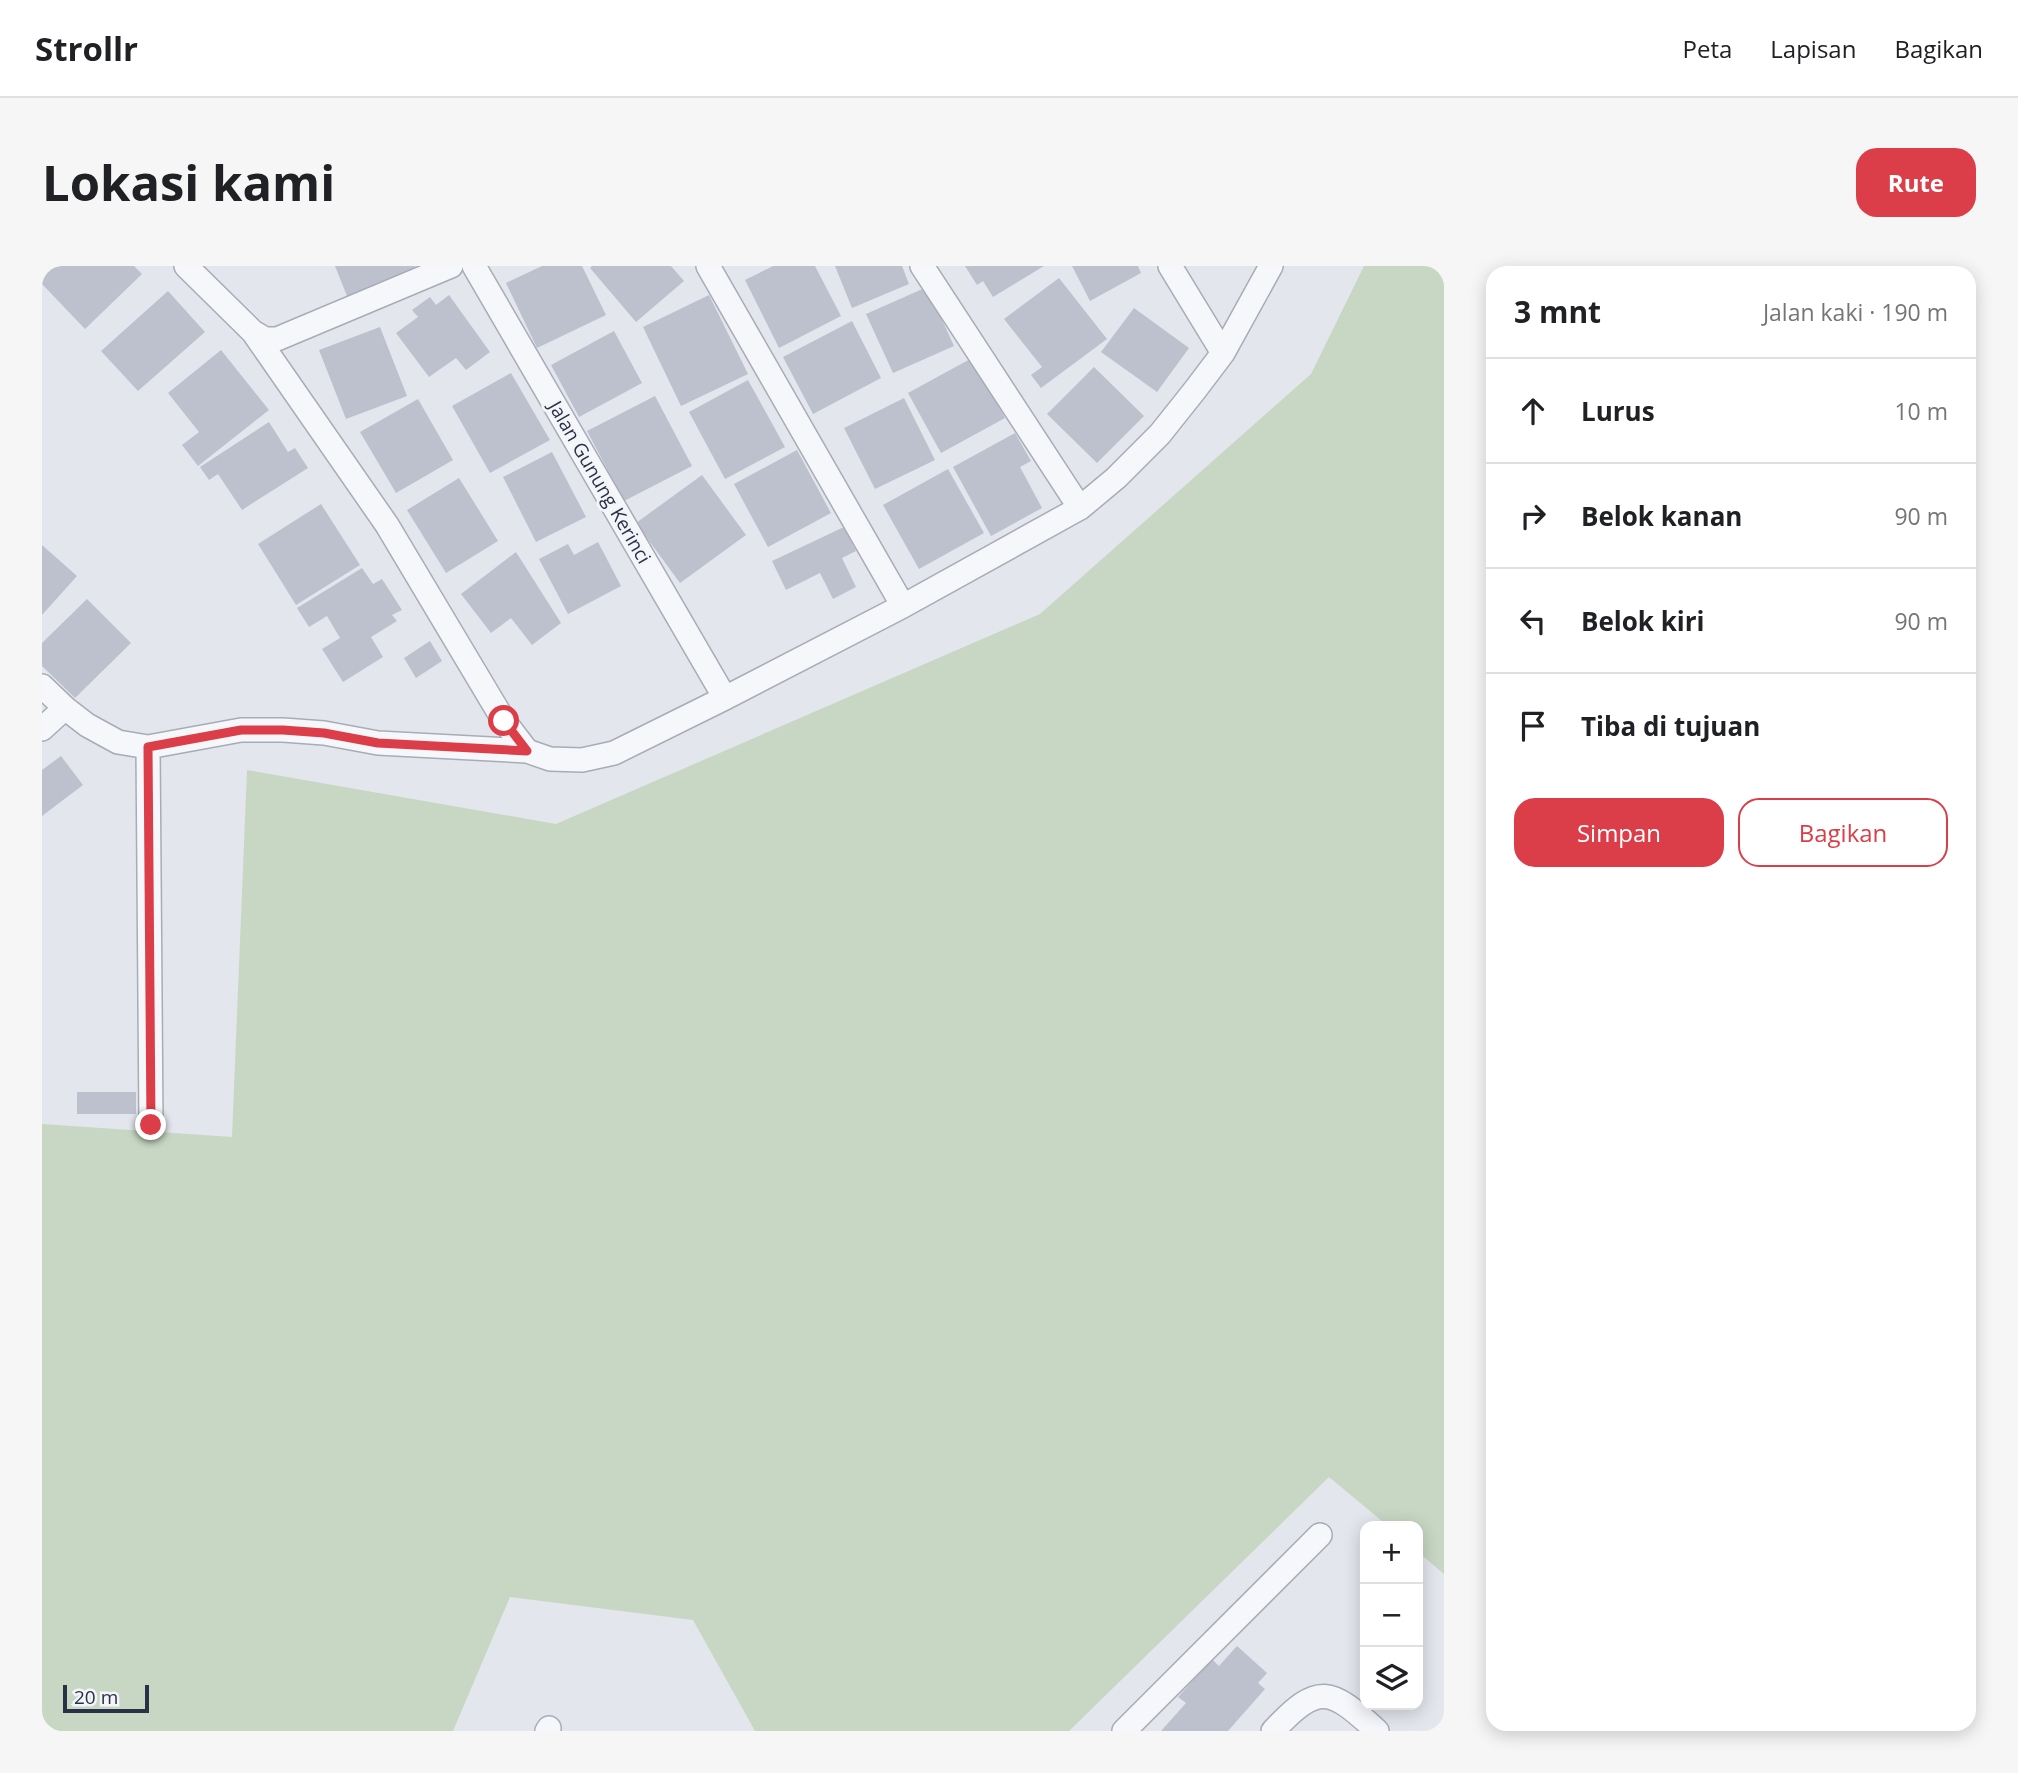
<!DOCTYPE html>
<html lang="id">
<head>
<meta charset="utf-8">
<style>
  :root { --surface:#fff; --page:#f6f6f6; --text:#202124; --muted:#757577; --line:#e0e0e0; --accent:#db3e48 }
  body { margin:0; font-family:"Open Sans",sans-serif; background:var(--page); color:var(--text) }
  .controls { position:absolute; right:21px; bottom:21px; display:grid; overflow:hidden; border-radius:14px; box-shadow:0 4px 18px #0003 }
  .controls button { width:63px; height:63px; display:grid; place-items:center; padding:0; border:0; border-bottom:2px solid var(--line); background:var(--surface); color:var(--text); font:35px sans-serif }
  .scale { position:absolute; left:21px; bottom:18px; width:86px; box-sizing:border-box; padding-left:7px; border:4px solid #293147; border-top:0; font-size:19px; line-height:24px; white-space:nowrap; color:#293147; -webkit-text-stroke:5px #f3f5f9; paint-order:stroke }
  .stop { position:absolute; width:21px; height:21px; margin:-16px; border:5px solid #db3e48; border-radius:50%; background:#fff }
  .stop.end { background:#db3e48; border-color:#fff; box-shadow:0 2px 7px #0008 }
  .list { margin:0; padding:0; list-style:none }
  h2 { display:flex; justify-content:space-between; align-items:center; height:91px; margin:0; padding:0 28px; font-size:30px }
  h2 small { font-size:23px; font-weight:400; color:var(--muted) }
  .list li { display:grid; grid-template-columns:46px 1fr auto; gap:21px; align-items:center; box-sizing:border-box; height:105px; padding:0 28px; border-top:2px solid var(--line) }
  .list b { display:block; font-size:26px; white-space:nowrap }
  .list em { font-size:23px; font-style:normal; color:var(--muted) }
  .actions { display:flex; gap:14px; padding:21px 28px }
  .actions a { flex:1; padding:16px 0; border:2px solid var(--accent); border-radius:21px; text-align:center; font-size:24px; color:var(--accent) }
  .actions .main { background:var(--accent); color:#fff }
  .icon { flex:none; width:38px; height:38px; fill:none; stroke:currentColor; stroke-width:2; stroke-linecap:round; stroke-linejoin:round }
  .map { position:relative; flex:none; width:1402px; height:1465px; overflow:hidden; border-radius:21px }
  header { display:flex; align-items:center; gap:42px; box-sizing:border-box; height:98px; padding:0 35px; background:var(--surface); border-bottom:2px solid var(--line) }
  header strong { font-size:33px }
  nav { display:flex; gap:38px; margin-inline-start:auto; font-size:24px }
  .intro { display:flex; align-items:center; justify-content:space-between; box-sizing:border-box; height:168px; padding:0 42px }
  h1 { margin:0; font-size:49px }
  .button { padding:18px 32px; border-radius:21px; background:var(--accent); color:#fff; font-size:24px; font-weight:700 }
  main { display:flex; gap:42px; padding:0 42px }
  aside { flex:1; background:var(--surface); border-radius:21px; box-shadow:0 4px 18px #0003 }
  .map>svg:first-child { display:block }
  .green { fill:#c7d7c3 }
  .building { fill:#bdc1cd }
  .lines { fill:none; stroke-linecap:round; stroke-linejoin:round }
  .street-casing { stroke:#a7acb7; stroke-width:26 }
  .street { stroke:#f6f7fa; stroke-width:23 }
  .route { stroke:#db3e48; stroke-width:9 }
  .labels { text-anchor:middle; stroke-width:6; stroke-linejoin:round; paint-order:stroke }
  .street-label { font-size:19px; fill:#293147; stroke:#f3f5f9 }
</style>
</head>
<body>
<header>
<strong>Strollr</strong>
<nav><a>Peta</a><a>Lapisan</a><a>Bagikan</a></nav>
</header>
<div class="intro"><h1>Lokasi kami</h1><a class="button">Rute</a></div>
<main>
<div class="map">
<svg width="1402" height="1465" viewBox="0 0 1402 1465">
  <rect width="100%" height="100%" fill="#e3e6ec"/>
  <path class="green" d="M1322,0H1402V1308L1376,1286V1260H1346L1287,1211L1027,1465H713L651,1354L468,1331L411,1465H0V858L190,871L205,504L514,558L998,348L1269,108Z"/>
  <path class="building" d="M9,0H92L100,8L43,63L0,18V8Z
    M293,0H373L376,7L307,35Z
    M500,0H540L564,49L495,82L464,17Z
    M550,0H629L642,15L594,56L548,2Z
    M731,0H773L799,50L737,82L703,14Z
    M793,0H860L867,18L810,42Z
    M923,0H1002L951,31L941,15L935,19Z
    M1030,0H1096L1099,7L1048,35Z
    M1017,12L1065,73L999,122L989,109L1000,101L962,53Z
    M885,21L912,80L851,107L824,48Z
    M126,25L163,66L96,125L59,85Z
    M407,29L448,86L424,104L414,92L387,111L354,67L376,51L370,44L388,31L394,39Z
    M667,29L706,108L639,140L601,61Z
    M1092,42L1147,82L1115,126L1059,86Z
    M810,55L839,112L771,148L741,91Z
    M338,61L365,130L304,153L277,84Z
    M572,65L600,117L537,151L509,99Z
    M179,84L227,144L156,200L140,179L157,166L126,127Z
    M930,92L963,152L899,187L866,127Z
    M1052,101L1102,150L1055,197L1005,148Z
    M469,107L508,174L448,207L410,140Z
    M706,114L743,181L683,213L647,146Z
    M613,130L650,200L582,235L545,165Z
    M862,132L893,194L833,223L802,162Z
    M376,133L411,194L354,227L318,166Z
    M227,156L246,186L253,182L266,202L200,244L176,208L167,214L158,201Z
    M973,167L989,195L978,201L1000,242L949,270L911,201Z
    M755,184L789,247L726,281L692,218Z
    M510,186L544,251L494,276L461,211Z
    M906,203L942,267L877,303L841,239Z
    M660,209L704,269L638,317L594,257Z
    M417,212L456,275L404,307L365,244Z
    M279,238L318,299L254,339L216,278Z
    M802,261L814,285L800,292L814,321L791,333L778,307L744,324L730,295Z
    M556,276L579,320L526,348L497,293L526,278L532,289Z
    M0,279L35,310L0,349Z
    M474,286L519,357L490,379L469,352L449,367L419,328Z
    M320,302L331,318L340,313L360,344L350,349L355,355L329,371L341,391L301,416L280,383L298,372L285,350L267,361L255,342Z
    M45,333L89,377L33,432L0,400V377Z
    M388,375L400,395L374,412L362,392Z
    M19,490L41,519L0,550V504Z
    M35,826H94V848H35Z
    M1195,1380L1225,1407L1216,1417L1223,1423L1186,1465H1119L1144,1437L1136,1431L1170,1393L1177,1400Z"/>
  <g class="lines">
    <defs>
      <path id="street" d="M144,0L211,66L345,259L462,455L485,485L508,493L540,494L572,487L683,432L861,340L1038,242L1074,212L1118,168L1153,124L1181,87L1229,0
        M432,0L683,432
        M666,0L861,340
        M880,0L1038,242
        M1128,0L1181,87
        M211,66L223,73H235L409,0
        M0,420L23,442L45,459L76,476L106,481L199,464H241L282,467L336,477L485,485
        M0,463L23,442
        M106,481L109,859
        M505,1465L507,1462
        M1082,1465L1278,1269
        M1231,1465C1277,1416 1288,1422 1335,1465"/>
    </defs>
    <use href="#street" class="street-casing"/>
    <use href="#street" class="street"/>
  </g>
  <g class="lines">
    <path class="route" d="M109,859L106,481L199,464H241L282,467L336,477L485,485L462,455"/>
  </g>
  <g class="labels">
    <g class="street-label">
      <text transform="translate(558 216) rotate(60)" y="7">Jalan Gunung Kerinci</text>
    </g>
  </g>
</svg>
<div class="controls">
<button>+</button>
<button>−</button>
<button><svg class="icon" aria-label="layers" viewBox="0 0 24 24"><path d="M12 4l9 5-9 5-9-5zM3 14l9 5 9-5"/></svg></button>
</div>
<div class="scale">20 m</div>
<div class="stop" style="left:462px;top:455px"></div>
<div class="stop end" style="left:109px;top:859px"></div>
</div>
<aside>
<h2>3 mnt<small>Jalan kaki · 190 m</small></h2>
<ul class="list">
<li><svg class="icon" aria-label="ahead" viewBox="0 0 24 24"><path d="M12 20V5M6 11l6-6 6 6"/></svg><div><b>Lurus</b></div><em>10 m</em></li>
<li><svg class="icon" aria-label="right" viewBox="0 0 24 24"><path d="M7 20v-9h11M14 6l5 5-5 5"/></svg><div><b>Belok kanan</b></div><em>90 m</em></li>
<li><svg class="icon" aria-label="left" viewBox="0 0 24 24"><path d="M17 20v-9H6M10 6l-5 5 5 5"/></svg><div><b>Belok kiri</b></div><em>90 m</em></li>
<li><svg class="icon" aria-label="arrive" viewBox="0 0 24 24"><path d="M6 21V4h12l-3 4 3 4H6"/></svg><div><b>Tiba di tujuan</b></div></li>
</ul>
<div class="actions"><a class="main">Simpan</a><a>Bagikan</a></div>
</aside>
</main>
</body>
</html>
